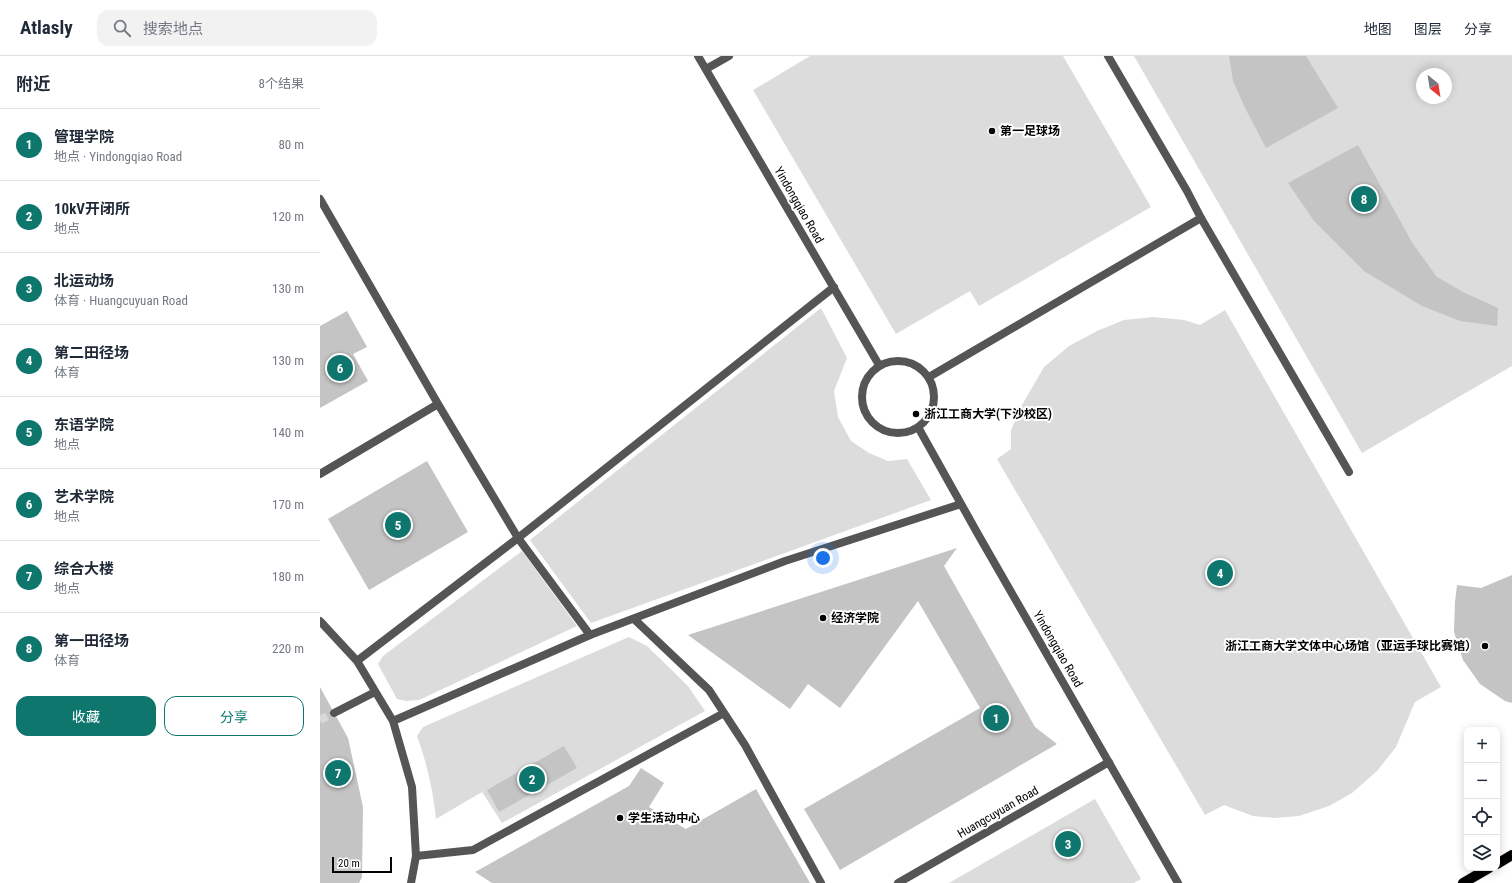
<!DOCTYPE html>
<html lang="zh">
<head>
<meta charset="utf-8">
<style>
  :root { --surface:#fff; --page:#f2f2f3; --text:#1f2937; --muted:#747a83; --line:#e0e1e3; --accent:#0f766e }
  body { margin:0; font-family:"Roboto Condensed","Noto Sans SC",sans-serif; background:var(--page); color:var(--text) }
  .controls { position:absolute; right:12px; bottom:12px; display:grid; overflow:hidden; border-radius:8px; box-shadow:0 2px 10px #0003 }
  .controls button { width:36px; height:36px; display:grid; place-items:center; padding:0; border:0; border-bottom:1px solid var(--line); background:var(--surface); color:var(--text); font:20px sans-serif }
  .compass { position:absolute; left:1096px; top:12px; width:36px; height:36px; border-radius:50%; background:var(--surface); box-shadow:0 2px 10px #0003; rotate:150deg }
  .scale { position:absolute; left:12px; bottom:10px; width:60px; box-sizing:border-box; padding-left:4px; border:2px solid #000; border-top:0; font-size:11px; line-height:14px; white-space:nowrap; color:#000; -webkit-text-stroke:3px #fff; paint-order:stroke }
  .you { position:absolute; left:503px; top:502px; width:14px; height:14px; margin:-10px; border:3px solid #fff; border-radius:50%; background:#1a73e8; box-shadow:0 0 0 6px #1a73e833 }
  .badge { display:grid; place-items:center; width:26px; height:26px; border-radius:50%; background:var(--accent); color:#fff; font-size:13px; font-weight:700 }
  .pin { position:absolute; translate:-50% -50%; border:2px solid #fff; box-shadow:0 1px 4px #0006 }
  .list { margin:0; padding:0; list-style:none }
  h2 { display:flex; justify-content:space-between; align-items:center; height:52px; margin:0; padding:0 16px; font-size:17px }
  h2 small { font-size:13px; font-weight:400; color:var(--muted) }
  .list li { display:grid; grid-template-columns:26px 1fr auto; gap:12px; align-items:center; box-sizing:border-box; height:72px; padding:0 16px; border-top:1px solid var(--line) }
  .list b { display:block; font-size:15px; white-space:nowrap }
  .list p { margin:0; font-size:13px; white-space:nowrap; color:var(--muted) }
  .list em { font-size:13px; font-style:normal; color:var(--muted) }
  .actions { display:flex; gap:8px; padding:12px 16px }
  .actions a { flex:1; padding:9px 0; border:1px solid var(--accent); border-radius:12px; text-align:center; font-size:14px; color:var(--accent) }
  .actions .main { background:var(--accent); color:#fff }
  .icon { flex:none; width:22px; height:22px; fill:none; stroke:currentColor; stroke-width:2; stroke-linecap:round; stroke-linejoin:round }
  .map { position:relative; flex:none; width:1192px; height:827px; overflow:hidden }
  header { display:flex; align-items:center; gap:24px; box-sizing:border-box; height:56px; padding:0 20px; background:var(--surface); border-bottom:1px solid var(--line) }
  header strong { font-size:19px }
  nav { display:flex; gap:22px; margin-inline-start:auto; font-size:14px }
  .search { width:280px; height:36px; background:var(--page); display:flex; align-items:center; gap:10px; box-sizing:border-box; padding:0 14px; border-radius:12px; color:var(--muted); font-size:15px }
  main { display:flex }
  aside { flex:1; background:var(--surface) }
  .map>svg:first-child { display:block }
  .green { fill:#dcdcdc; fill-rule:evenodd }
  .building { fill:#c4c4c4 }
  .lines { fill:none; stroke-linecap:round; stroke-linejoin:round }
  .street-tunnel { stroke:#d9d9d9; stroke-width:8; stroke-dasharray:8 4; stroke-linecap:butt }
  .primary-casing { stroke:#dbdbdb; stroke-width:11 }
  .lane { stroke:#555; stroke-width:8 }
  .street { stroke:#555; stroke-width:8 }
  .primary { stroke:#000; stroke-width:10 }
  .poi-dot { fill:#000; stroke:#fff; stroke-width:1.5 }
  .labels { text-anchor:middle; stroke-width:4; stroke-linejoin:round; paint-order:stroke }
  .poi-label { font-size:12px; font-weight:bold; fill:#000; stroke:#fff; text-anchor:start }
  .street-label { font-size:12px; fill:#000; stroke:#fff }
</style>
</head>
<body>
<header>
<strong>Atlasly</strong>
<div class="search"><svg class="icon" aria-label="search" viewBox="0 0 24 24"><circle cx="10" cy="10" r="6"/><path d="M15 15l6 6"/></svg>搜索地点</div>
<nav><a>地图</a><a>图层</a><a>分享</a></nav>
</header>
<main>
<aside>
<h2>附近<small>8个结果</small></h2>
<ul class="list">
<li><span class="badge">1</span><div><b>管理学院</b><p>地点 · Yindongqiao Road</p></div><em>80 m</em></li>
<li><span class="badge">2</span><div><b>10kV开闭所</b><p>地点</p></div><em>120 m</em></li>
<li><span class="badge">3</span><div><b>北运动场</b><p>体育 · Huangcuyuan Road</p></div><em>130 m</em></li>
<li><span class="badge">4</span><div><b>第二田径场</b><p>体育</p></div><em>130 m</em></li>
<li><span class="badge">5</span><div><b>东语学院</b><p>地点</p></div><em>140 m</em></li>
<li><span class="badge">6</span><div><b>艺术学院</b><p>地点</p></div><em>170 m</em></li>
<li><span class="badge">7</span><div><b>综合大楼</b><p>地点</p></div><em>180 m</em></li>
<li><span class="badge">8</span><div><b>第一田径场</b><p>体育</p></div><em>220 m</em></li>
</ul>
<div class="actions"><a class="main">收藏</a><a>分享</a></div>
</aside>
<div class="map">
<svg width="1192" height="827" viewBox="0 0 1192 827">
  <rect width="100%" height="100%" fill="#fff"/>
  <path class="green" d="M490,0H743L831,151L659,250L650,235L576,278L433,34Z
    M814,0H1192V310L1042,397ZM1102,18H1126V42H1102Z
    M501,252L527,302L514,335L518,361L531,385L549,397L568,405L587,403L611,444L271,567L210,484Z
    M905,254L1121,631L1095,646L1076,691L1057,715L1032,737L1009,750L979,760L954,762L933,760L904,749L885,759L677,403L691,393V374L702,349L724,311L749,290L777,275L804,264L833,261L864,264L880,269Z
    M202,495L257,570L99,644L86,645L77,643L58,608L63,600Z
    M309,581L327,590L368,630L385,655L182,767L162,736L116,763C113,734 107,708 97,680L103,671Z
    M775,743L821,823L814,827H629Z"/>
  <path class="building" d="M909,0H986L1018,52L946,92L926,54L913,25Z
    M1038,89L1093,188L1117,221L1143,236L1178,252L1177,270L1140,265L1102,250L1044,215L994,165L968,127Z
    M27,255L47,291L33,298L48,325L0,352V270Z
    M107,405L148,476L49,534L8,463Z
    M637,492L624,510L715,671L737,688L520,814L484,753L660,652L598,545L520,652L488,628L470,653L368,579Z
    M1192,519V647L1185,645L1160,628L1143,604L1134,576L1135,546L1137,529L1161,532Z
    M0,631L28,682L43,751L42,821L39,827H0Z
    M244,690L257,712L179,756L167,734Z
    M321,712L344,727L329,751L366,773L436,733L490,827H172L155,816L309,730Z"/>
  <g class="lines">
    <path class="street-tunnel" d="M0,664L14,657"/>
    <defs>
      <path id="primary" d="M1177,808L1192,799
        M1143,827L1169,812"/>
    </defs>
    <use href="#primary" class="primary-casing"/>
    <path class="lane" d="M788,0L867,135L881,162L1029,416
      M386,13L409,0
      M0,143L118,348L198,482L270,579
      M0,418L118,348
      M314,563L389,634L425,689L501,827
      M96,800L153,794L404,657"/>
    <path class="street" d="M378,0L559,309
      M542 341a36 36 0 1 1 72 0a36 36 0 1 1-72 0Z
      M609,321L881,162
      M598,371L659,480L858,827
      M0,565L37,605L73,665L92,731L96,800L91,827
      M37,605L198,482L514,231
      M14,657L55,636
      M73,665L270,579L465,505L641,448
      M578,827L789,706"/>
    <use href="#primary" class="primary"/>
  </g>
  <g class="poi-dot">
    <circle cx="672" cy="75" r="4"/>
    <circle cx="596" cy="358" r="4"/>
    <circle cx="503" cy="562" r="4"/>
    <circle cx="1165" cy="590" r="4"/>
    <circle cx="300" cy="762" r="4"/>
  </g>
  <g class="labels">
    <g class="poi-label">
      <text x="680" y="79">第一足球场</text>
      <text x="604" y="362">浙江工商大学(下沙校区)</text>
      <text x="511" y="566">经济学院</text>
      <text x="1157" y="594" text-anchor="end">浙江工商大学文体中心场馆（亚运手球比赛馆）</text>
      <text x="308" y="766">学生活动中心</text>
    </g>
    <g class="street-label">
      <text transform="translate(479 149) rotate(60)" y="4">Yindongqiao Road</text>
      <text transform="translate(738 593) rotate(60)" y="4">Yindongqiao Road</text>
      <text transform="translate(678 756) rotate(-30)" y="4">Huangcuyuan Road</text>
    </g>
  </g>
</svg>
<div class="controls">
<button>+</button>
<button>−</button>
<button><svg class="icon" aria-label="locate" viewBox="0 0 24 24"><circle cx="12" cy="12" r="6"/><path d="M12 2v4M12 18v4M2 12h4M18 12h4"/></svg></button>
<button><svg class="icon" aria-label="layers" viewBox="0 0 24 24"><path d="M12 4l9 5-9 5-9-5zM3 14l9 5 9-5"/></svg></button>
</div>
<svg class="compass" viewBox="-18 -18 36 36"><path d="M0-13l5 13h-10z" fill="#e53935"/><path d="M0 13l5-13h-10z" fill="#747a83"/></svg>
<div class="scale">20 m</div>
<div class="you"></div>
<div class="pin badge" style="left:676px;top:662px">1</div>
<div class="pin badge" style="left:212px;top:723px">2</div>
<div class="pin badge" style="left:748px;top:788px">3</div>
<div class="pin badge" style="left:900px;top:517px">4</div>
<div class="pin badge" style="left:78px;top:469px">5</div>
<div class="pin badge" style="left:20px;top:312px">6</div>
<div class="pin badge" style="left:18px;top:717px">7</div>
<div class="pin badge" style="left:1044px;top:143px">8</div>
</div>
</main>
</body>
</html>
